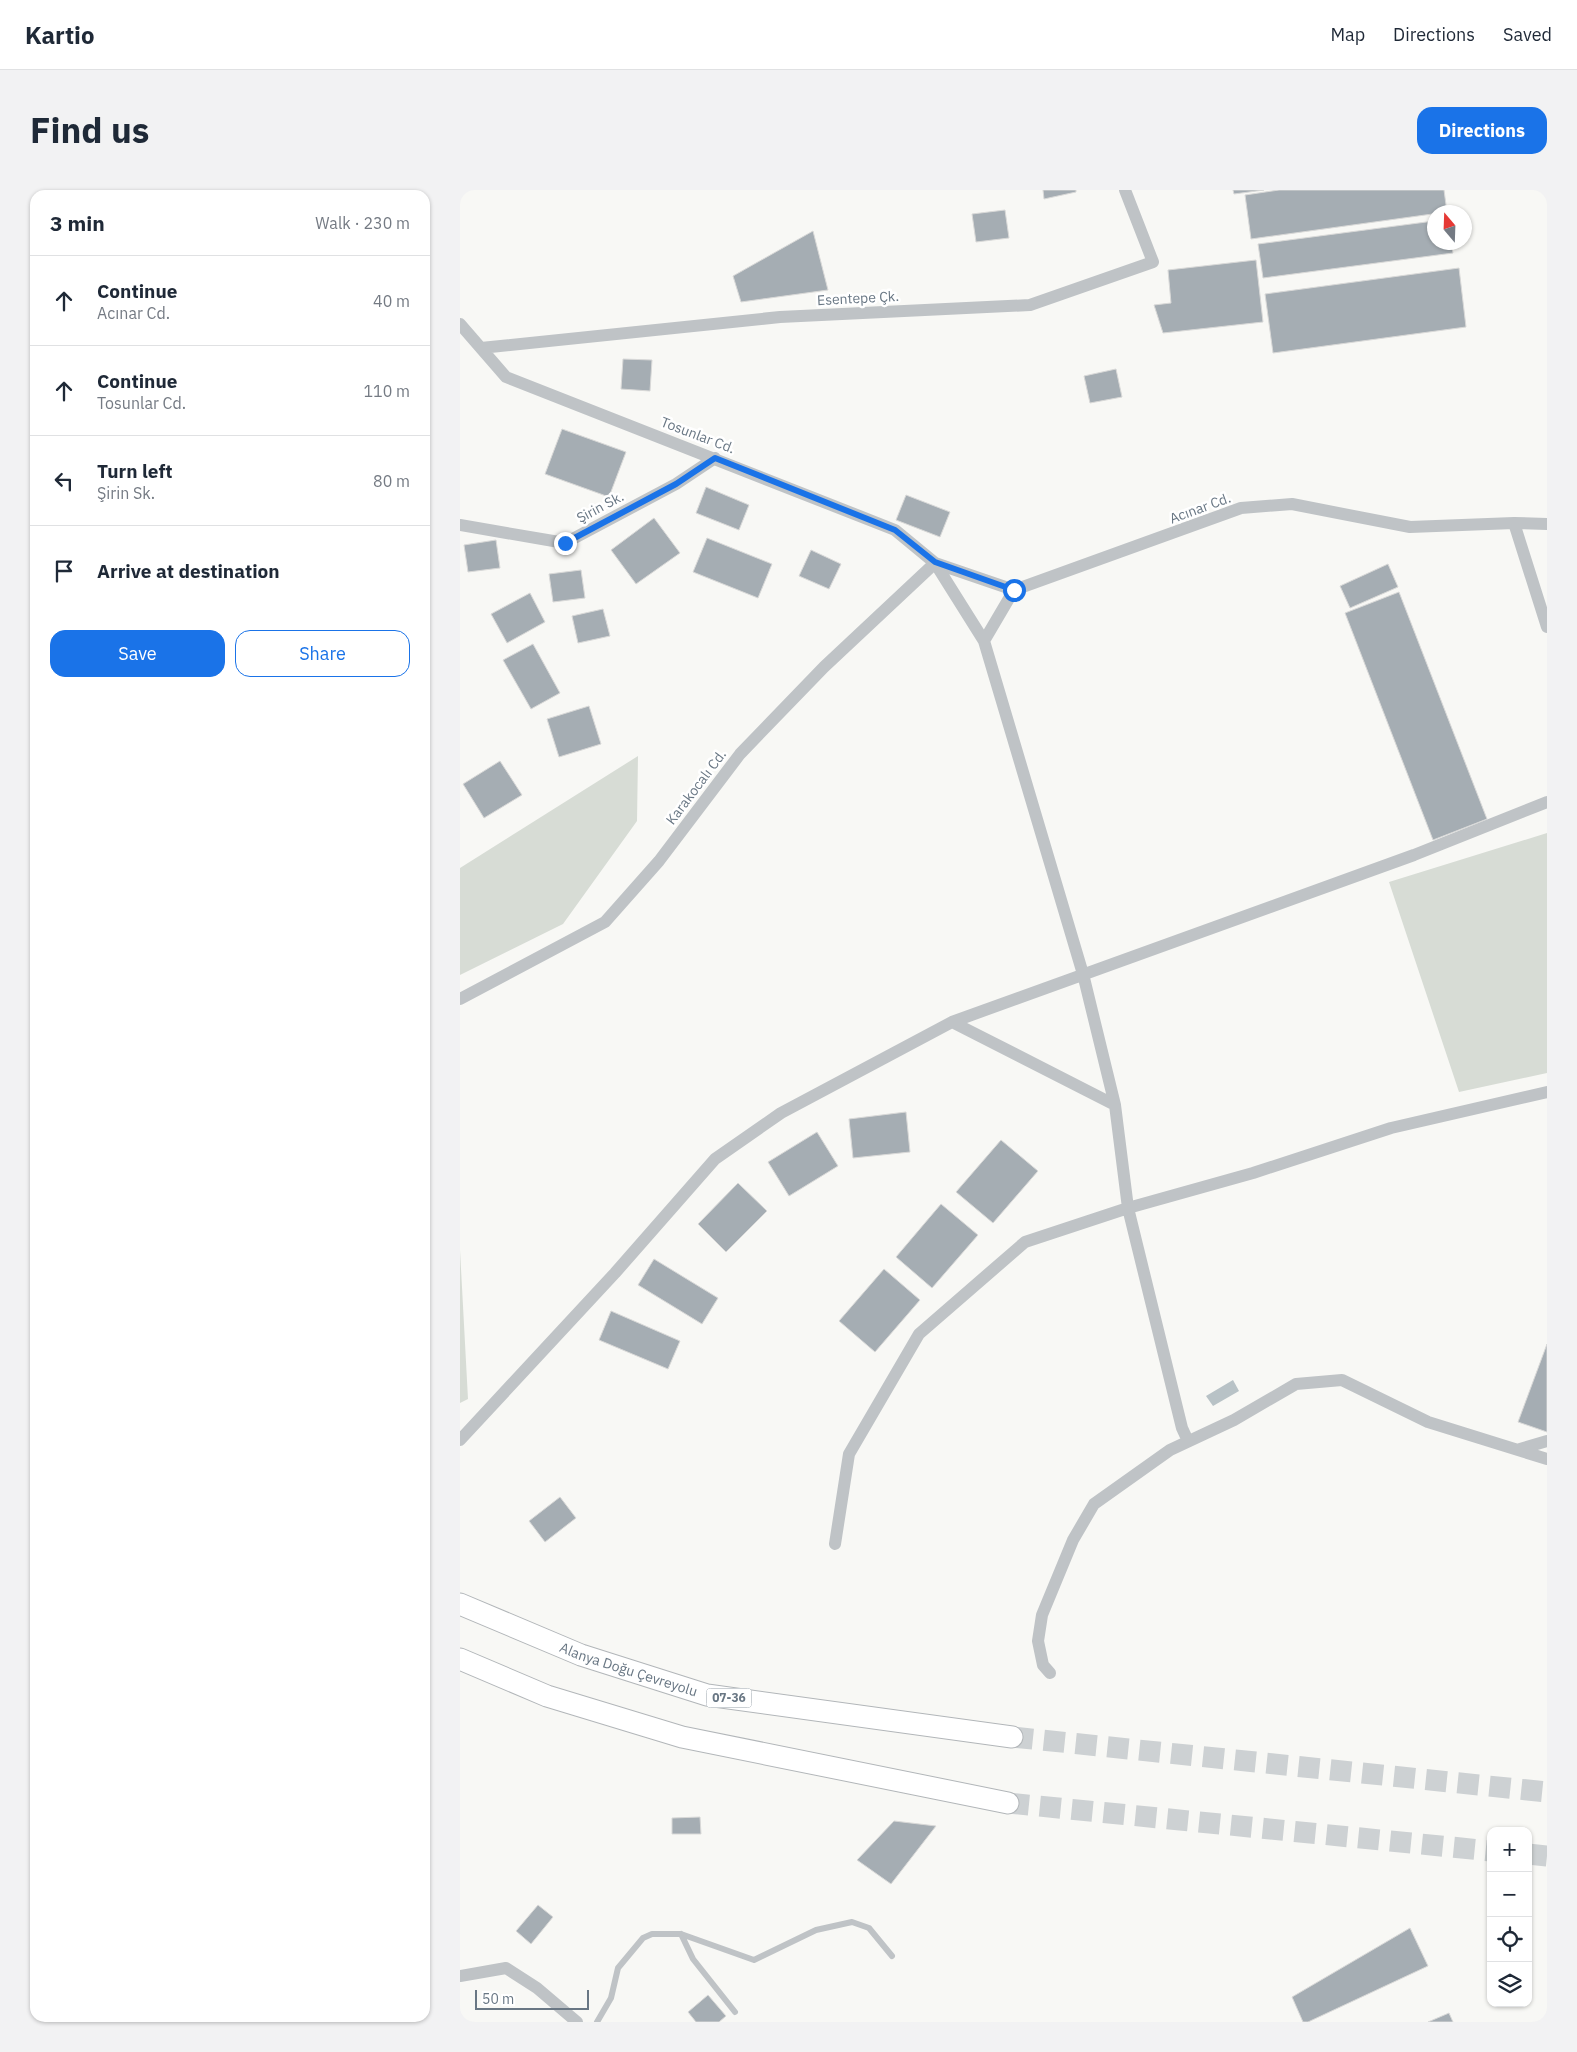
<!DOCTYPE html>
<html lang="en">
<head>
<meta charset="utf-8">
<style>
  :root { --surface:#fff; --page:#f2f2f3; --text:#1f2937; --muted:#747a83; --line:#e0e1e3; --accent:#1a73e8 }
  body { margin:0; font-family:"IBM Plex Sans",sans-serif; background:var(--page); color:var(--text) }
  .controls { position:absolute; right:15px; bottom:15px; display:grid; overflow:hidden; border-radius:10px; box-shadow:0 1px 4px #0004 }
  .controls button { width:45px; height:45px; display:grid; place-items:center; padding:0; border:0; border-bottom:1px solid var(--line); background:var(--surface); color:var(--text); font:25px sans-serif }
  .compass { position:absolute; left:967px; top:15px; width:45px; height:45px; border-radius:50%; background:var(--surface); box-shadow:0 1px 4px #0004; rotate:341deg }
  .scale { position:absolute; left:15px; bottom:12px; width:114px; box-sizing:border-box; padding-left:5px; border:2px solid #697784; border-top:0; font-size:14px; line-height:18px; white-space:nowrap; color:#697784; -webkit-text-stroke:4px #fff; paint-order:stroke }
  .stop { position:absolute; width:15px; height:15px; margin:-11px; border:4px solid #1a73e8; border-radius:50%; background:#fff }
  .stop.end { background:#1a73e8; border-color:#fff; box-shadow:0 1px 5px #0008 }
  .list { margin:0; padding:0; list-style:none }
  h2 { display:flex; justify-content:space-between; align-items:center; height:65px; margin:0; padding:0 20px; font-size:21px }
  h2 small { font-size:16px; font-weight:400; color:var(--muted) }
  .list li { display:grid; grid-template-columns:32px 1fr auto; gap:15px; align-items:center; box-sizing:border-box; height:90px; padding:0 20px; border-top:1px solid var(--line) }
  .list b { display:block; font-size:19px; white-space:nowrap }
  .list p { margin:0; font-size:16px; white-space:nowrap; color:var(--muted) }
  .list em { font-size:16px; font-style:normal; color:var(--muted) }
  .actions { display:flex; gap:10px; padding:15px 20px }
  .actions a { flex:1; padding:11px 0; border:1px solid var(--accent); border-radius:15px; text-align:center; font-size:18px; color:var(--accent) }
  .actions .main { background:var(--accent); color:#fff }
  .icon { flex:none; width:28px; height:28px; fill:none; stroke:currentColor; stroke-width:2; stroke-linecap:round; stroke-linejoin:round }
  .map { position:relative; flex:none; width:1087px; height:1832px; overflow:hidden; border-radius:15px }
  header { display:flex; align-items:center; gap:30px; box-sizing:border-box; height:70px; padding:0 25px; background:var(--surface); border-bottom:1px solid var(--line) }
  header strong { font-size:24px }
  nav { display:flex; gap:28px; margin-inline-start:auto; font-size:18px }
  .intro { display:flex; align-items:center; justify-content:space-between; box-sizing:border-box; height:120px; padding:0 30px }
  h1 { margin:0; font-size:35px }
  .button { padding:12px 22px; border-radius:15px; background:var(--accent); color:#fff; font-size:18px; font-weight:700 }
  main { display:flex; gap:30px; padding:0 30px }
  aside { flex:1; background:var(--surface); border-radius:15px; box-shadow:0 1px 4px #0004 }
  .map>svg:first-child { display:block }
  .green { fill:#d7dcd5 }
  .water { fill:#b8c2c6 }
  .building { fill:#a5adb3; stroke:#d9d9d8 }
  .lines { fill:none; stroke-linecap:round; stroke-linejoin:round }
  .trunk-tunnel { stroke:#cdd1d3; stroke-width:21; stroke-dasharray:21 11; stroke-linecap:butt }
  .trunk-casing { stroke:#b2b6b9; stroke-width:23 }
  .service { stroke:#bfc3c6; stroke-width:6 }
  .minor { stroke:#bfc3c6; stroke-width:12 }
  .trunk { stroke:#fff; stroke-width:21 }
  .route { stroke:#1a73e8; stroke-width:6 }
  .labels { text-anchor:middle; stroke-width:5; stroke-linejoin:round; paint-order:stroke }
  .shield { fill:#fff; stroke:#96a0a9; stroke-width:1 }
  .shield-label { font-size:12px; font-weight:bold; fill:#697784 }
  .street-label { font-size:14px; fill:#697784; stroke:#fff }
</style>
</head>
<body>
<header>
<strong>Kartio</strong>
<nav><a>Map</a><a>Directions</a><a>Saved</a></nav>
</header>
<div class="intro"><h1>Find us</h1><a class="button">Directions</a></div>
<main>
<aside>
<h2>3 min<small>Walk · 230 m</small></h2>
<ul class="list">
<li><svg class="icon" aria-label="ahead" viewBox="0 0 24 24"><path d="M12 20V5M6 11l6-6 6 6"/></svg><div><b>Continue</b><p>Acınar Cd.</p></div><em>40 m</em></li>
<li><svg class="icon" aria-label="ahead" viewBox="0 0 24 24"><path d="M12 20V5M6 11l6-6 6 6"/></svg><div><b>Continue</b><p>Tosunlar Cd.</p></div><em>110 m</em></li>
<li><svg class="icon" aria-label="left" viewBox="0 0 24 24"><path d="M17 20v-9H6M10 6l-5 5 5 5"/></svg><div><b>Turn left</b><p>Şirin Sk.</p></div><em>80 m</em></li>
<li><svg class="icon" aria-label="arrive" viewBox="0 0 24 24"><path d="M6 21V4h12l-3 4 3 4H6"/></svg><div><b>Arrive at destination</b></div></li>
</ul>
<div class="actions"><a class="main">Save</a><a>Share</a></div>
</aside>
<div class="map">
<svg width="1087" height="1832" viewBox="0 0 1087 1832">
  <rect width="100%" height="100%" fill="#f8f8f5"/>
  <path class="green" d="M178,566L177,631L103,734L0,785V678Z
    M1087,643V883L999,902L929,692Z
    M0,1060L8,1209L0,1213Z"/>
  <path class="water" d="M773,1190L779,1201L753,1216L746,1206Z"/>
  <path class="building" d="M583,0H616V2L584,9Z
    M773,0H804L774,4Z
    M819,0H984L987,22L791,49L785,5Z
    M545,20L549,48L516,52L512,24Z
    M974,31V52H991L993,63L803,88L798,54Z
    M353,41L368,100L281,112L273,86Z
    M796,70L803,132L703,143L694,115L711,113L708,80Z
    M999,78L1006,137L813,163L805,104Z
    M163,169L192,170L190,201L161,199Z
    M656,179L662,207L630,213L624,186Z
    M102,239L166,262L149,307L85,284Z
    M246,297L289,315L279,340L236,323Z
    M446,305L490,322L480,347L436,330Z
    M194,328L220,363L176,394L151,360Z
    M247,348L312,374L298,408L233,382Z
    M36,350L40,378L8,382L4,355Z
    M351,360L381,374L369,399L339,386Z
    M928,374L938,397L890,418L880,396Z
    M121,380L125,408L93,412L89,384Z
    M939,402L1027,629L973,650L885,423Z
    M70,403L85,432L47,453L31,424Z
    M143,419L150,446L118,453L112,426Z
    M73,454L100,503L71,519L43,470Z
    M129,516L141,554L99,567L87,529Z
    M40,571L62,605L24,628L3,594Z
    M446,922L450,962L393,968L389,929Z
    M357,942L378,976L329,1006L308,972Z
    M541,950L578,981L533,1033L496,1002Z
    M278,993L307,1021L266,1062L238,1034Z
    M481,1014L518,1045L472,1098L436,1067Z
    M194,1069L258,1108L242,1134L178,1095Z
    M424,1079L460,1110L415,1162L379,1131Z
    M151,1121L220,1151L208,1179L139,1150Z
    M1087,1154V1242L1058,1232Z
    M100,1307L116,1328L85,1352L69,1331Z
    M240,1627L241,1644H212V1628Z
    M434,1631L476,1636L431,1694L397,1670Z
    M78,1715L93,1727L71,1754L56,1741Z
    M950,1738L968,1776L848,1832H843L832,1807Z
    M248,1805L266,1826L259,1832H236L228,1822Z
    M989,1823L993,1832H968Z"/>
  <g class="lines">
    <path class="trunk-tunnel" d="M552,1547L1087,1602
      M548,1613L1031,1661
      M1068,1664L1087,1666"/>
    <defs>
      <g id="trunk">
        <path id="s1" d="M0,1414L121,1465L247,1505L552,1547"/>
        <path d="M0,1469L87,1506L222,1547L548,1613"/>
      </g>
    </defs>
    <use href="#trunk" class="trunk-casing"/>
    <path class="service" d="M221,1744L233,1769L275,1822
      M137,1832L151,1808L158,1778L183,1748L192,1744H221L294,1770L356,1740L392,1732L409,1738L432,1766"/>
    <path class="minor" d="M0,134L46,187L435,340L475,373L524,451L554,400
      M21,158L320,127L570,115L693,72L665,0
      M1054,333L1087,437
      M0,335L105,353L216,294L255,268
      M475,373L554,400L781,318L832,314L950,337L1054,333L1087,334
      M524,451L623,784L655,915L668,1018L722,1238L728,1251
      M0,809L145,732L199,671L280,564L364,477L475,373
      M492,832L655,915
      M0,1250L155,1083L255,969L321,923L492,832L954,665L1087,612
      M1060,1259L1087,1251
      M375,1354L389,1264L459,1144L565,1052L668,1018L793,983L931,938L1087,902
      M590,1483L583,1475L578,1451L582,1425L613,1350L634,1314L710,1260L774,1230L836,1194L882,1190L968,1232L1087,1269
      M0,1786L46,1778L77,1798L117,1832"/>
    <use href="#trunk" class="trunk"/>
  </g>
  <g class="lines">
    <path class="route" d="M105,353L216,294L255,268L435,340L475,372L554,400"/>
  </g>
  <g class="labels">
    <rect class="shield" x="246.5" y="1498.5" width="45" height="19" rx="4"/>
    <g class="shield-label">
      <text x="269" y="1512">07-36</text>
    </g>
    <g class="street-label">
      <text transform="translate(398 108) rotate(-3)" y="5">Esentepe Çk.</text>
      <text transform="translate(238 245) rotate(21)" y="5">Tosunlar Cd.</text>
      <text transform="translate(140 317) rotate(-28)" y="5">Şirin Sk.</text>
      <text transform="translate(740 318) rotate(-20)" y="5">Acınar Cd.</text>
      <text transform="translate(236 597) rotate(-53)" y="5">Karakocalı Cd.</text>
      <text dy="5" stroke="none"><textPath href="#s1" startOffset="181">Alanya Doğu Çevreyolu</textPath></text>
    </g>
  </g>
</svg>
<div class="controls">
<button>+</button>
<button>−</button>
<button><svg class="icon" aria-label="locate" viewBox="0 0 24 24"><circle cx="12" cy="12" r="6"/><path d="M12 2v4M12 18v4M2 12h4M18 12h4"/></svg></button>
<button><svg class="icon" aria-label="layers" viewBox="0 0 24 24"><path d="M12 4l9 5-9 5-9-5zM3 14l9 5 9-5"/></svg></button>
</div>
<svg class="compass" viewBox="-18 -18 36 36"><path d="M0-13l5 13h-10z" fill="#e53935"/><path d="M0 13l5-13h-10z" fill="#747a83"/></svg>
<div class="scale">50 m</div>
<div class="stop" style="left:554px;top:400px"></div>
<div class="stop end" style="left:105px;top:353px"></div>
</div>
</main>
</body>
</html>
